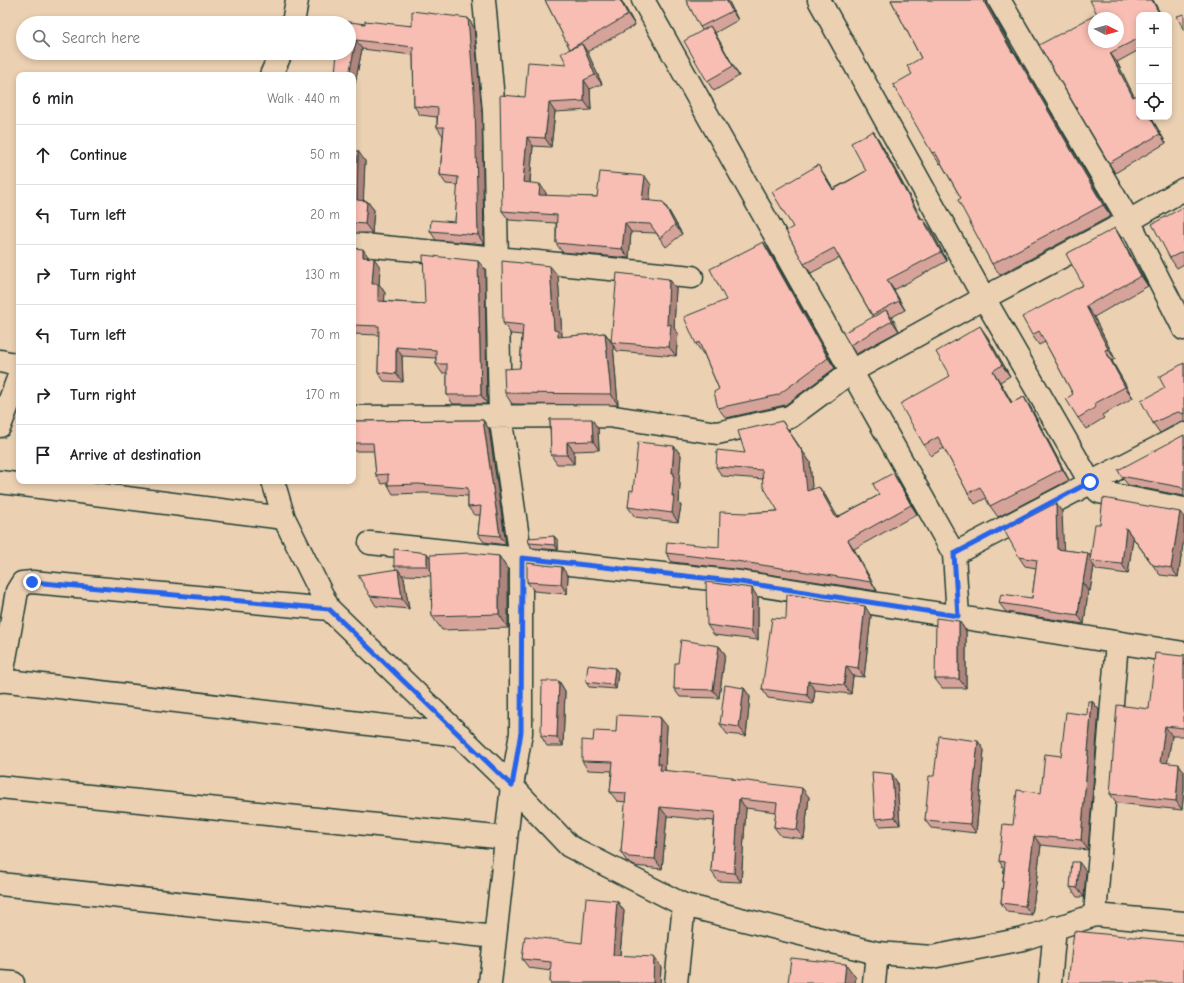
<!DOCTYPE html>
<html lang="en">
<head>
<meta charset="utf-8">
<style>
  :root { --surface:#fff; --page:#f2f2f2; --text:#202124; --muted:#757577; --line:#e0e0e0 }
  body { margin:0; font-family:"Comic Neue",sans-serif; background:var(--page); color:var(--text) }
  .controls { position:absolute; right:12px; top:12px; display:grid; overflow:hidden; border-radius:8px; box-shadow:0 2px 6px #0003 }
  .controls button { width:36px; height:36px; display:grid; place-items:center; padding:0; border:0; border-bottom:1px solid var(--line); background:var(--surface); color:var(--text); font:20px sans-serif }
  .compass { position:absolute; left:1088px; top:12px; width:36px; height:36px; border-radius:50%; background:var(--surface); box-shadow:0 2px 6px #0003; rotate:96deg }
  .stop { position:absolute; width:12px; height:12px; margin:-9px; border:3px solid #2563eb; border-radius:50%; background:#fff }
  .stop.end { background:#2563eb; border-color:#fff; box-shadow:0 1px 4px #0008 }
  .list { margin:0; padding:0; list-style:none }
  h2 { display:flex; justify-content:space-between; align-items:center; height:52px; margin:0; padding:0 16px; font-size:17px }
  h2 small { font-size:13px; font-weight:400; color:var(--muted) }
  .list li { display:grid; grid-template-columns:26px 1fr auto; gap:12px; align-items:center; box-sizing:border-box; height:60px; padding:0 16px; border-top:1px solid var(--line) }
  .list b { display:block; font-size:15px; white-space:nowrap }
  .list em { font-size:13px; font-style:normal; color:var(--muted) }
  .icon { flex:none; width:22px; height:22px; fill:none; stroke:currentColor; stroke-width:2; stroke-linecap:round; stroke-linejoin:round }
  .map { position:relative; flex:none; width:1184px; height:983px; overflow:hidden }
  .search { position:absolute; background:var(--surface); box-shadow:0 2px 6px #0003; left:16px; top:16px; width:340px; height:44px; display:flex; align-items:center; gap:10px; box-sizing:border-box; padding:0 14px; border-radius:22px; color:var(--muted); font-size:15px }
  .panel { position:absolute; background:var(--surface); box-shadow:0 2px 6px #0003; left:16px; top:72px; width:340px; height:412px; border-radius:8px }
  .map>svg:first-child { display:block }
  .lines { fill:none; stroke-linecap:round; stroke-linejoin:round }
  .minor-casing { stroke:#1f3d34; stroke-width:25 }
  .minor { stroke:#ebd0b2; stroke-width:22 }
  .wall { fill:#d6a39a; stroke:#1f3d34 }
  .shaded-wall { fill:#ae857d; stroke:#1f3d34 }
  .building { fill:#f9beb3; stroke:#1f3d34; fill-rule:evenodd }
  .route { stroke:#2563eb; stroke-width:5 }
</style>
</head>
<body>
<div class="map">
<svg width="1184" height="983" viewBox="0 0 1184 983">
  <rect width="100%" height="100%" fill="#ebd0b2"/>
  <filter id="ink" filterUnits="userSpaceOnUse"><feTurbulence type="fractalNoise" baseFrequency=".025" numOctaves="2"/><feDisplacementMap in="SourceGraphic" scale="8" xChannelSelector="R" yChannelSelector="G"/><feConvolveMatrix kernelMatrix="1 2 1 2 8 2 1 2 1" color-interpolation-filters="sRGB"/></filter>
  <g filter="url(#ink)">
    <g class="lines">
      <defs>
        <path id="minor" d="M484,0L494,111L500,415L521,558V733L512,786L569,846L684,905L877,953L932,957L1023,939L1095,915L1184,923
          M643,0L954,554L958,616
          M819,0L984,298L1090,482L1099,492L1184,509
          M999,0L1129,221L1184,329
          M293,23L297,0
          M271,75L281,53
          M353,244L692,277
          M0,361L19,365
          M353,417L608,416L717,433L790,417L852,371L984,298L1129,221L1184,189
          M0,426L19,376
          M273,481L284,518L329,609L512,786L490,983
          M0,482L284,518
          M370,543L740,582L1184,653
          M954,554L1184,434
          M0,680L460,735
          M1,681L17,591L22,583L32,582L329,609
          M0,787L506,838
          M0,884L495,937
          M1095,915L1117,642
          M0,982L13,983
          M676,983L684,905
          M874,983L877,953
          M1050,983L1055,927"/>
      </defs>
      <use href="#minor" class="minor-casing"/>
      <use href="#minor" class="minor"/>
    </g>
    <path class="wall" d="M545,0H621L635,25L587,52L602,84L590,89L591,110L555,112L551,147L533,146L530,183L546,193V196L597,197L651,185L649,201L669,211L682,234L666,247L656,233L631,232L629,258L562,252L556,243V223L509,220L502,211L525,97L567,65L570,49Z
      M686,0H728L738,20L715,33L739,76L714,91L707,81L702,30Z
      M891,0H985L1014,52L1022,63L1111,216L1000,275L992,264L961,198L941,163L940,164L932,153L912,74L921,58Z
      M1153,0L1161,15H1139V50L1117,62L1134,97L1151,117L1166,143L1115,173L1109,163L1097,14Z
      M349,23L365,24L412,26L474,27L482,112L484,244L436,240L430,231L455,222L458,185L446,184L440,175L443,136L437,127V117L420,115L414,106L413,55L362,49L355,84H353V75H336L335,73Z
      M873,131L879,140L922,220L930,228L947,261L894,290L905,310L892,317L899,331L856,354L850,345L873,317L839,258L811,273L804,264L793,227L824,174L833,189L866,171Z
      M353,151L365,161L363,200L367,201L374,210L372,233H353Z
      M1184,207V264L1177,268L1170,258Z
      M1115,228L1122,239L1148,286L1094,317L1115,359L1112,361L1133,398L1102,415L1104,418L1086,429L1078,418L1073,394L1045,342L1039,345L1032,335L1083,285Z
      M353,248L369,257L380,267L379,284L385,293L384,301L425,304L485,269L487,404H453L447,395V373H442L436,364V358L402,356L403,382L384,381L378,372L379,335L353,334Z
      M770,252L835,368L785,405L726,418L718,408L719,389L704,354H703L696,344L726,300Z
      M558,276L562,337L605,333L611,341L669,279L676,288L674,328L678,333L676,356L617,351L613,345L618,405L512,404L505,393L520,368L522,335L511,334L503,323Z
      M987,336L1010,376L1000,382L1012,403L1024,397L1031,408L1069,480L998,517L990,506L986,498L975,504L968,493L944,448L931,456L924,445L950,376Z
      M1184,363V422L1178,423L1160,433L1153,423L1165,388Z
      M550,419L598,429L599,450L574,451V464H557L551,455Z
      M483,420L489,429L506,545L484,542L478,534L480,515H474L468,507V496L424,493L393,494L388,485V483L382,484L376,475L374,451H353V421Z
      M782,421L810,462L812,489L825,495L837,517L879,495L899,482L917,514L854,549L877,591L742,570L672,562L666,553L719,547L747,513L778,511L763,479L722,476L716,467L745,453Z
      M1184,435V496L1128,485L1121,476Z
      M674,446L681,455L679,481L680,483L679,503L681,506L678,522L635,517L628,507L633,491Z
      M1062,512L1063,550L1088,553L1091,557L1100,524L1184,517V538L1178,577L1160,575L1133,538L1128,574L1097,570L1094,566L1090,591H1088L1084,624L1006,612L999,603L1032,598L1036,568L1025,566L1019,557Z
      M554,536L558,541V550L532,548L529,543Z
      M499,556L508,570V628L442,630L432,616L431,576L402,575L404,578L409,609L376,606L370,596L396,569L394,566L430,558Z
      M568,576L567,594L534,591L527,582Z
      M758,598V640L714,635L707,625Z
      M871,616L864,677L853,676L851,694L815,690L813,704L768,698L762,689L786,619Z
      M959,621L966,631V688H942L935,679Z
      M719,646L725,654L719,698L680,697L674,689L678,663Z
      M1184,654V736H1172L1167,763L1184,771V790L1182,810L1117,803L1110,794L1149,709L1182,656Z
      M615,668L618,672L616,689L589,687L586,682Z
      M559,681L565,691L563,746H547L541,736Z
      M744,688L750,697L746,736L727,734L720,724Z
      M1092,701L1099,710L1088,850L1041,845L1032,915L1007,912L1001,903L1004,869L999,861L1013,825L1041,793L1061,756L1087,715Z
      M667,726L665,769L666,771L734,779L809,797L804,839L781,836L774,827L776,812L746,808L741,882L718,881L711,871L714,821L667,816L662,869L635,866L627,862L621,852L626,802L617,801L610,792L612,771L588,770L582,761L593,741L616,732Z
      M984,750L976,833L931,828L925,820L934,776Z
      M897,782L900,825L880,826L875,819Z
      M1086,871L1084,897H1077L1070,887Z
      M617,901L624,911L620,955L661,967L660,983H550L551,971L529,968L522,959L582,943Z"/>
    <path class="shaded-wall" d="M620,0H621L635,25L628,15Z
      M726,0H728L738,20L732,11Z
      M983,0H985L1020,64L1012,52Z
      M1152,0H1153L1161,15H1160Z
      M468,18L474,27L482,112L484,244L478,235Z
      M710,26L716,35L739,76L733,66Z
      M356,40L362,49L355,84L353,81V75H349Z
      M582,44L588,53L602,84L595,75Z
      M1014,52L1022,63L1111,216L1103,205Z
      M1110,53L1117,62L1139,106L1133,97Z
      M584,80L590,89L591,110L584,101Z
      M549,103L555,112L551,147L545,138Z
      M1150,117H1151L1166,143L1160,134Z
      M873,131L879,140L928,230L921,220Z
      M527,137L533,146L529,191L523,182Z
      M358,151L365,161L363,209L357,200Z
      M818,165L824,174L839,199L833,190Z
      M645,176L651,185L649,209L642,200Z
      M540,184L546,193L545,204L539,195Z
      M367,201L374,210L372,233L365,224Z
      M663,202L669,211L682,234L675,225Z
      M923,219L930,228L947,261L941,252Z
      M625,223L631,232L629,258L622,249Z
      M1115,228L1122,239L1148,286L1141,276Z
      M763,242L770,252L835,368L828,358Z
      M363,249L369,258L363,257Z
      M374,258L380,267L379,284L385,293L384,309L378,301L372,284Z
      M478,261L485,269L487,404L481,395Z
      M550,266L558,276L562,336L565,341L558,337L554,330Z
      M669,279L676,288L674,328L678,333L676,356L669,347L667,325Z
      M887,280L894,290L905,310L899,301Z
      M1086,306L1094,317L1115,359L1108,349Z
      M886,310L893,319L899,331L892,321Z
      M980,326L987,336L1010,376L1002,365Z
      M605,333L613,345L618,405L611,394Z
      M396,347L402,356L403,382L396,374Z
      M1105,350L1112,361L1133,398L1125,387Z
      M993,371L1000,382L1019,414L1011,403Z
      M1024,397L1031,408L1069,480L1062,469Z
      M592,419L598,429L599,450L593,441Z
      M483,420L489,429L506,545L500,536Z
      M782,421L810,462L813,499L807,491Z
      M567,442L574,451V464L567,455Z
      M674,446L681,455L679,481L680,483L679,503L681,506L678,522L672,513V473Z
      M893,473L899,482L917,514L911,505Z
      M819,487L825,495L843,526L836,518Z
      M1056,503L1062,512L1064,558L1057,549Z
      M1180,512L1184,517V538L1178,577L1171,568Z
      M1126,528L1133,538L1128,574L1122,564Z
      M554,536L558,541V550L555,545Z
      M848,540L854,549L877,591L871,582Z
      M427,553L433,562V576L427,566Z
      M1088,553L1093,561H1090L1094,566L1090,591L1083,582Z
      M499,556L508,570V628L499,614Z
      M562,567L568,576L567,594L561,584Z
      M398,569L404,578L409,609L402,599Z
      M1082,582L1088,591L1084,624L1078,615Z
      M752,588L758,598V640L751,631Z
      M865,606L871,616L864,677L858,668Z
      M959,621L966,631V688L959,679Z
      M719,646L725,654L719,698L713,690Z
      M846,666L853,676L851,694L844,685Z
      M615,668L618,672L616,689L613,685Z
      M559,681L565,691L563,746L557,737Z
      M808,681L815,690L813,704L807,695Z
      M744,688L750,697L746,736L739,727Z
      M1092,701L1099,710L1088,850L1081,840Z
      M660,717L667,726L665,769L667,773L660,770L658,764Z
      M1165,726L1172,736L1166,771L1160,762Z
      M978,741L984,750L976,833L970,824Z
      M1179,764L1184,771V790L1182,810L1176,801Z
      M892,774L897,782L900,825L895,817Z
      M802,788L809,797L804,839L797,830Z
      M739,799L746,808L741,882L734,873Z
      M660,807L667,816L662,869L655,859Z
      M1034,836L1041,845L1032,915L1025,906Z
      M1079,862L1086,871L1084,897L1077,888Z
      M617,901L624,911L619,964L613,955Z
      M654,957L661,967L660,983H653Z
      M846,964L856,978L855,983H844Z"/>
    <path class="building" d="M545,0H620L628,15L570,49Z
      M686,0H726L732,11L700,27Z
      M891,0H983L1012,52H1014L1103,205L992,264L958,200L961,198L935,152L932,153L893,85L912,74L907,66L921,58Z
      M1090,0H1152L1160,15H1139V38L1110,53L1133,97L1137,95L1139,98V117H1150L1160,134L1109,163L1039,45L1097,14ZM1094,18H1118V42H1094Z
      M412,11L468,18L475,103L478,235L430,231L431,220L455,222L458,177L440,175L444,127H437L438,108L414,106L413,47L356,40L349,75L335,73L337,53H349V23H341L342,21L365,24V21L412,26Z
      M1184,14V31L1177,16Z
      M710,26L733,66L707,81L684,41Z
      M582,44L595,75L584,80V101L549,103L545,138L527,137L523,182L540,184L539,195L597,197L600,172L645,176L642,200L663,202L675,225L660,238L650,224L625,223L622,249L556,243L557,215L502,211L500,95L525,97L528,62L567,65L561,53Z
      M873,131L921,220L923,219L941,252L887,280L899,301L872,315L834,248L804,264L786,231L793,227L772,192L818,165L833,190L866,171L851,143Z
      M353,151H358L357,200L367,201L365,224L353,223Z
      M1184,207V251L1170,258L1152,224Z
      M1115,228L1141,276L1086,306L1108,349L1105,350L1125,387L1094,404L1096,407L1078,418L1066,399L1073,394L1039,331L1032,335L1022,317L1083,285L1066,254Z
      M763,242L828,358L778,395L718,408L714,392L719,389L699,342L696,344L684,317L726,300L710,269Z
      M353,248L363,249V257L374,258L372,284H378V301L425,304L423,255L478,261L481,395H447V364H436V350L396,347V374L378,372L379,326L353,325Z
      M502,261L550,266L554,330L558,331V337L605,333L611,394L505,393L504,369L520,368L523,325L503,323Z
      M617,273L669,279L667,325L671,324L669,347L611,342Z
      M886,310L892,321L850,345L843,333Z
      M980,326L1002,365L993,371L1011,403L1024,397L1062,469L990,506L980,487L968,493L938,437L924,445L900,404L950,376L936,352Z
      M1184,363V414L1178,412L1172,414L1153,423L1141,401L1165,388L1159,377Z
      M550,419H592L593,441L567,442V455H551Z
      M483,420L500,536L478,534L481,506L468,507V488L418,484L388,485V474L376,475L373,443H353V421Z
      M782,421L803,453L807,491L819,487L836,518L879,495L873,484L893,473L911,505L848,540L871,582L736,561L666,553L667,542L719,547L720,512L747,513L778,511L763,486L762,470L716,467L717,450L745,453L738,431Z
      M1184,435V490L1180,487L1121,476L1118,470Z
      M638,442L674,446L672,473H674L672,496H674L672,513L628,507L630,490L633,491Z
      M1103,498L1180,512L1171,568L1153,565L1126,528L1122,564L1090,561L1095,524H1100Z
      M1056,503L1057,549L1088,553L1083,582H1082L1078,615L999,603L1001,594L1032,598L1037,560L1019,557L1004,530Z
      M554,536L555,545L529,543L528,538Z
      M394,549L427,553V566H394Z
      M470,553L499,556V614L432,616L430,555Z
      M527,563L562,567L561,584L527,582Z
      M398,569L402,599L370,596L358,575Z
      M706,582L752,588L751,631L707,625Z
      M787,594L865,606L858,668L846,666L844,685L808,681L807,695L762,689L772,618L786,619Z
      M936,618L959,621V679H935Z
      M681,640L719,646L713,690L674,689L675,663H678Z
      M1155,653L1182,656L1184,654V728L1165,726L1160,762L1179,764L1176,801L1110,794L1117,705L1149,709Z
      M588,665L615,668L613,685L586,682Z
      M542,681H559L557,737L541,736Z
      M725,685L744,688L739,727L720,724Z
      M1088,701H1092L1081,840L1034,836L1025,906L1001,903L1005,862L999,861L1003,824L1013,825L1017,790L1041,793L1045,754L1061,756L1066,712L1087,715Z
      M617,715L660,717L658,764H661L660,770L732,777V779L802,788L797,830L774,827L777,803L739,799L734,873L711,871L715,812L660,807L655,859L629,857L621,852L626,793L610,792L613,762L582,761V740L593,741L594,731L616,732Z
      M939,736L978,741L970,824L925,820L929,776H934Z
      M872,772L892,774L895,817L875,819Z
      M1072,862H1079L1077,888L1070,887Z
      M586,898L617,901L613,955L654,957L653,983H550L551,962L522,959L525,936L582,943Z
      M1074,931L1184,942V983H1068Z
      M791,958L846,964L844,983H788Z"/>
  </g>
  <g class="lines" filter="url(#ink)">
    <path class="route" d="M32,582L329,609L512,786L521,732L522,558L740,582L958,616L954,554L1090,482"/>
  </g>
</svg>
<div class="controls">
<button>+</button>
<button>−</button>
<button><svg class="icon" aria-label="locate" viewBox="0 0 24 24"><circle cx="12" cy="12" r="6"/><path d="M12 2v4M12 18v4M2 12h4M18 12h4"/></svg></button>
</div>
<svg class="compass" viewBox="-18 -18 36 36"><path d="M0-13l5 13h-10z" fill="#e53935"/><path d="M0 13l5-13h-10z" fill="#757577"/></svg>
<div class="stop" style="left:1090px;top:482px"></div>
<div class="stop end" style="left:32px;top:582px"></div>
<div class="search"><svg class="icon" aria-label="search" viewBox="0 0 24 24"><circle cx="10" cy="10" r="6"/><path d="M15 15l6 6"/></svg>Search here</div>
<section class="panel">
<h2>6 min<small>Walk · 440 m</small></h2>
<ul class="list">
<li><svg class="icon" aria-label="ahead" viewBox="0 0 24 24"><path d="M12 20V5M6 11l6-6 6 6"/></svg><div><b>Continue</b></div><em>50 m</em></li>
<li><svg class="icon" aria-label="left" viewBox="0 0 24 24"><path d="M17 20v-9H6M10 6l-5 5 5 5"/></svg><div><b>Turn left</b></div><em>20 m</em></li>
<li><svg class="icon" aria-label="right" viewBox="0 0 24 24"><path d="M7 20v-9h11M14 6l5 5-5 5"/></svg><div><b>Turn right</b></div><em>130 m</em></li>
<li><svg class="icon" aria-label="left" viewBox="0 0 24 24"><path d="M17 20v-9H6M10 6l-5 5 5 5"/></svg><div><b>Turn left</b></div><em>70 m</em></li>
<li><svg class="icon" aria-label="right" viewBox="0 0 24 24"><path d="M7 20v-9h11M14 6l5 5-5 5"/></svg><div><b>Turn right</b></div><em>170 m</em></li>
<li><svg class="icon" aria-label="arrive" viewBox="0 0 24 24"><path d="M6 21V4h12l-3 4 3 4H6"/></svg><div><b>Arrive at destination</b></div></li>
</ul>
</section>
</div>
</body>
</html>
